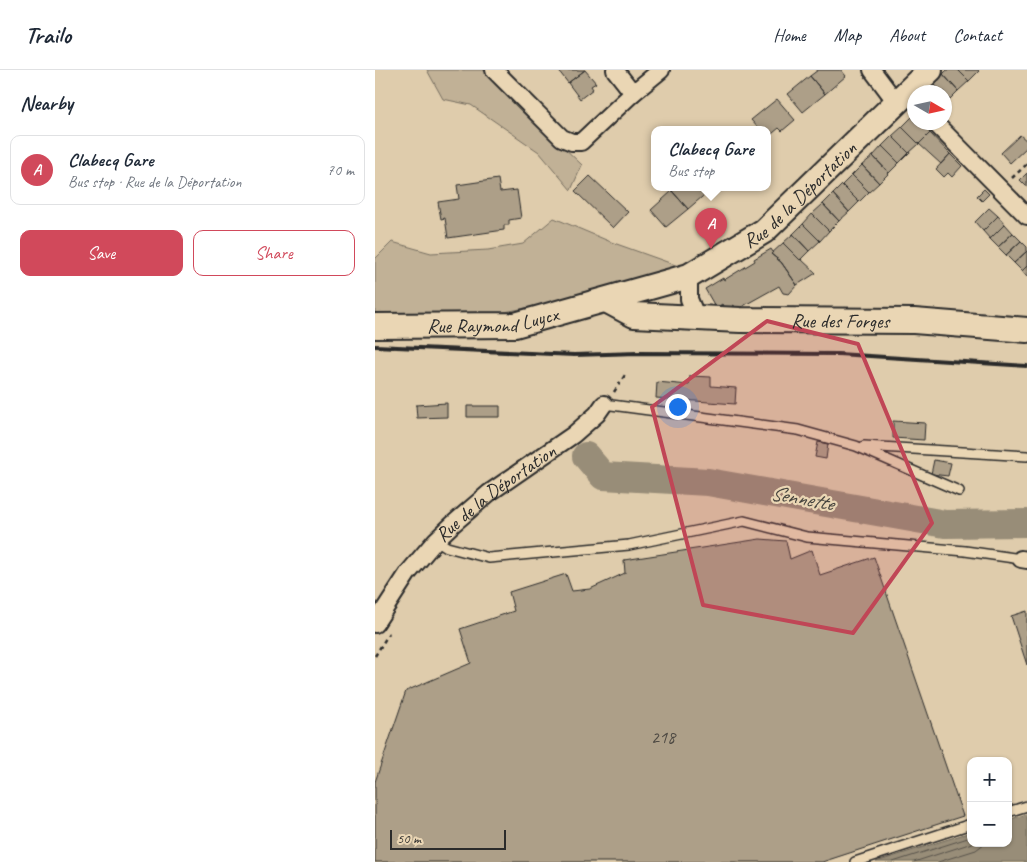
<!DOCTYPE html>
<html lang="en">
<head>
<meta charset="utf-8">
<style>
  :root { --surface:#fff; --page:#f6f6f7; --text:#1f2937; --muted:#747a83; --line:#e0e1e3; --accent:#d1495b }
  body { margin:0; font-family:Caveat,sans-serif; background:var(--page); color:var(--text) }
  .controls { position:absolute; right:15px; bottom:15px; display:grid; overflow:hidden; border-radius:10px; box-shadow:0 1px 4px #0004 }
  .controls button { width:45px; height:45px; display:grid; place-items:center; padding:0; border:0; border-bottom:1px solid var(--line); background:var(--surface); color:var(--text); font:25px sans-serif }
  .compass { position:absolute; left:532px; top:15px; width:45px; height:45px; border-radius:50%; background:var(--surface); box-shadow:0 1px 4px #0004; rotate:99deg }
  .scale { position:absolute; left:15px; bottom:12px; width:116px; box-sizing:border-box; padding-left:5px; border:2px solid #2b2b2b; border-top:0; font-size:14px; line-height:18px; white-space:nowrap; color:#2b2b2b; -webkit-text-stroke:4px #ead6b4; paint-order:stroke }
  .you { position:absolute; left:302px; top:336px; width:18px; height:18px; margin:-12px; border:4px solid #fff; border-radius:50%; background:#1a73e8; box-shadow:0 0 0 8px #1a73e833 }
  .badge { display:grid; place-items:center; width:32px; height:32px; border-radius:50%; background:var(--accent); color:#fff; font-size:16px; font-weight:700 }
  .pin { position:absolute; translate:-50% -41px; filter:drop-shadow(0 1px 2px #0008) }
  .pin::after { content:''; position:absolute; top:26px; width:18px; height:15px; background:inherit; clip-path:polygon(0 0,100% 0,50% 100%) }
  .popup { position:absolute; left:276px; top:56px; width:120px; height:65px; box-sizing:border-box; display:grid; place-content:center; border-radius:10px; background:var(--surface); filter:drop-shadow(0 1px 4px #0005); font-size:16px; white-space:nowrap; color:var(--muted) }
  .popup b { font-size:19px; color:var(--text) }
  .popup::after { content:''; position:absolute; left:50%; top:100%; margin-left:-10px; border:10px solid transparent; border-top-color:var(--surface) }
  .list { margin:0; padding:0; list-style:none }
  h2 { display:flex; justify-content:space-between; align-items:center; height:65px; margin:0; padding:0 20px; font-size:21px }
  h2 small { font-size:16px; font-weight:400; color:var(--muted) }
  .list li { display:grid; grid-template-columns:32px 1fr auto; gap:15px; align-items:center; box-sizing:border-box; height:70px; margin:0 10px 10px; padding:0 10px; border:1px solid var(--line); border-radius:10px }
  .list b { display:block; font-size:19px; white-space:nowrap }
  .list p { margin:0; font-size:16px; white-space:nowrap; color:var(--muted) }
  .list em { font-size:16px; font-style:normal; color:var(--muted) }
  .actions { display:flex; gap:10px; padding:15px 20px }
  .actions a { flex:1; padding:11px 0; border:1px solid var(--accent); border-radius:10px; text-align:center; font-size:18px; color:var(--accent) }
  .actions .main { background:var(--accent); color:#fff }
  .map { position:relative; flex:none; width:652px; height:792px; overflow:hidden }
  header { display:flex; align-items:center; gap:30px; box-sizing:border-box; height:70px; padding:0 25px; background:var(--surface); border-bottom:1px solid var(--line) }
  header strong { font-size:24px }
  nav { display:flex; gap:28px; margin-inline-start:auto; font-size:18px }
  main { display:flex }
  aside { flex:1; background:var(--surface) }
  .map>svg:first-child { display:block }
  .green { fill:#c1b196; stroke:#766e60 }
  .water { fill:#988d78; stroke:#6c6659 }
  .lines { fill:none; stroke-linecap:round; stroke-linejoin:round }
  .shore { stroke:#57524a; stroke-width:1 }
  .river { stroke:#988d78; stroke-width:28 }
  .building { fill:#ad9f88; stroke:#2b2b2b }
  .lane-casing { stroke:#2b2b2b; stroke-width:12 }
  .street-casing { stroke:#2b2b2b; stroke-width:20 }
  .secondary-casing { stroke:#2b2b2b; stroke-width:28 }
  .path { stroke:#2b2b2b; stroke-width:2.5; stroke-dasharray:4 4; stroke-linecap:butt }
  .lane { stroke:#ead6b4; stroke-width:9 }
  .street { stroke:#ead6b4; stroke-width:16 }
  .secondary { stroke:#ead6b4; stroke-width:24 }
  .rail { stroke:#2b2b2b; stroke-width:4 }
  .marked { fill:#c04656; fill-opacity:0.2; stroke:#c04656; stroke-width:4; stroke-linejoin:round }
  .labels { text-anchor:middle; stroke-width:4.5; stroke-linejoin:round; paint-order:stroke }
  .number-label { font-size:18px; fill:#4c4842 }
  .street-label { font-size:20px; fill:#2b2b2b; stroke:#ead6b4 }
  .water-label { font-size:21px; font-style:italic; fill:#46443e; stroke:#ead6b4 }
</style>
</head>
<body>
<header>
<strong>Trailo</strong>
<nav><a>Home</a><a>Map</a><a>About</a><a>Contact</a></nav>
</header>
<main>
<aside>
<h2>Nearby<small></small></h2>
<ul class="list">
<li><span class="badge">A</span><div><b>Clabecq Gare</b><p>Bus stop · Rue de la Déportation</p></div><em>70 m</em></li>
</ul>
<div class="actions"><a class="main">Save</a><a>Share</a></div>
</aside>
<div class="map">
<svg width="652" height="792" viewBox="0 0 652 792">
  <rect width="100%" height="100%" fill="#dfccac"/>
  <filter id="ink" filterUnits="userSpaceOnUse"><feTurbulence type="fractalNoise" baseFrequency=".02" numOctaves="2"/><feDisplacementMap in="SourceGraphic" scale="10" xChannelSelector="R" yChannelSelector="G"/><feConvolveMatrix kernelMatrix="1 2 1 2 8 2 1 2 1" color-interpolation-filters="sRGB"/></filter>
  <g filter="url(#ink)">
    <path class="green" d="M52,0H108L207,95L196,120L164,82L96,35L68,29Z
      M179,148L236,172L309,198L212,221L176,233L109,246L0,245V189L17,172L56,183L113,180L148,174Z"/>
    <path class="water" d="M652,744V792H501L596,762V773H633V750Z"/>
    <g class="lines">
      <path class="shore" d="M518,792L596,767
        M539,792L597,773
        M563,792L601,780L610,773"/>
      <path class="river" d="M211,386L228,406L333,412L570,454L652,453"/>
    </g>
    <path class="building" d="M183,0H210L193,13Z
      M210,0L221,13L216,16L218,19L205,29L193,13Z
      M443,0H466L471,6L450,24L435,6Z
      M572,0H583L594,11L583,21L568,4Z
      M583,0H603L604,1L594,11Z
      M568,4L583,21L574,30L570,25V22H567L558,14Z
      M435,6L450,24L428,42L413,24Z
      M558,14L567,22H550Z
      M570,25L574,30L570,35Z
      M402,29L420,50L407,61L404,58L392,68V60H385L376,50Z
      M538,46L540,52H544L555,63L544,74L527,57Z
      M527,57L544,74L534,83L517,66Z
      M555,63L575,84L566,94L544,74Z
      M645,65L652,71V77L635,93L626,83Z
      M517,66L534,83L524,93L507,76Z
      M507,76L524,93L514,103L498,86Z
      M575,84L587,96L577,107L573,103L569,107L561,99Z
      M498,86L514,103L504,113L487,95Z
      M487,95L504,113L494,122L477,105Z
      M652,103V117L645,110Z
      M477,105L494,122L484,132L467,115Z
      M215,106L253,142L238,158L200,121Z
      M123,109L125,122L142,120L146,148L134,150V155H129V160L73,168L70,148L66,149L63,132L84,129L82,115Z
      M467,115L484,132L474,142L458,124Z
      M302,118H331L334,121L313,139L297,121Z
      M609,119L614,124L607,131L602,126Z
      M297,121L313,139L291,157L276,140Z
      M458,124L474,142L464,151L448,134Z
      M448,134L464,151L454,161L437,144Z
      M614,138L623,146L608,161L600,152Z
      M437,144L454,161L445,171L428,154Z
      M623,146L630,154L615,169L608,161Z
      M428,154L445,171L434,181L418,164Z
      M630,154L638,163L623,177L615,169Z
      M638,163L646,171L631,185L623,177Z
      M418,164L434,181L425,190L408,173Z
      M646,171L652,177V181L639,193L631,185Z
      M408,173L425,190L426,189L441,203L422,215L406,192L396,184Z
      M396,179L398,182L396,184L406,192L422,215L414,224L408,223L404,216L361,240L359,235L351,240L347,234L341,238L330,219L348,208L349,210L380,191L379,189Z
      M652,181V196L647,201L639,193Z
      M652,196V207L647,201Z
      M315,306L336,307V316L361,318L360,334L281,328L282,312L314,315Z
      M72,333V347L42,348L41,335Z
      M92,336H125V347H92Z
      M518,351L550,353L549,370L518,368Z
      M443,372L453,374L451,389L440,387Z
      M559,390L576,393L573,406L556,404Z
      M385,469L411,471L415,489L437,480L445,505L499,487L588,746L447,792H0V712L31,621L96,593L85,559L139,541L134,522L191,504L197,521L215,519L250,503L249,490Z
      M652,541V595L636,546Z"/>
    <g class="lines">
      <defs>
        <path id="lane" d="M229,334L423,360L481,376L584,421
          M489,376L652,386
          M61,470L72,477L114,488L254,475L369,451L432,467L590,481L646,489
          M633,742L652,736
          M480,792L596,754"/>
        <g id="street">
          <path d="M119,0L187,68L197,72H206L258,23L286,0"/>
          <path d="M240,0L258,23"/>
          <path d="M497,0L521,32"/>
          <path d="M559,52L652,146"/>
          <path d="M314,206V229L322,248"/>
          <path d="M646,489L652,490"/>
          <path id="s1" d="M0,554L33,503L61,470L78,454L114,423L198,365L222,344L229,334"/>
        </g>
        <g id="secondary">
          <path id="s2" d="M231,230L259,245L365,250L539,251L652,260"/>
          <path id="s3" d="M0,256L140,255L314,206L389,161L555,0"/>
        </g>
      </defs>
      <use href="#lane" class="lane-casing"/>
      <use href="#street" class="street-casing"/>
      <use href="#secondary" class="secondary-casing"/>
      <path class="path" d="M637,108L652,94
        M239,322L252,302
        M0,586L14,563"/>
      <use href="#lane" class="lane"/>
      <use href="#street" class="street"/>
      <use href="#secondary" class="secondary"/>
      <path class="rail" d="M0,276L199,285L263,283L463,284L652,296"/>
    </g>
  </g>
  <path class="marked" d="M392,251L483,274L557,453L478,563L328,535L277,337Z"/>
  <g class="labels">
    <g class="number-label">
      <text x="288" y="673">218</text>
    </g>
    <g class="street-label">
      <text dy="7" stroke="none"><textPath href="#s3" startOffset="459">Rue de la Déportation</textPath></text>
      <text dy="7" stroke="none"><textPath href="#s3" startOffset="118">Rue Raymond Luycx</textPath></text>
      <text dy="7" stroke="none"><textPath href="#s2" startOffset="238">Rue des Forges</textPath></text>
      <text dy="7" stroke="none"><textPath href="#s1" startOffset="180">Rue de la Déportation</textPath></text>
    </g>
    <g class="water-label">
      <text transform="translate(427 428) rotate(10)" y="7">Sennette</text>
    </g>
  </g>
</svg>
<div class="controls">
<button>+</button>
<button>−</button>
</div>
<svg class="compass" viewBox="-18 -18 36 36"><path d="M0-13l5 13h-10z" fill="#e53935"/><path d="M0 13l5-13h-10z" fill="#747a83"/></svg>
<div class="scale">50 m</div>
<div class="you"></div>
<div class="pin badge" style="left:336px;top:179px">A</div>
<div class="popup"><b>Clabecq Gare</b>Bus stop</div>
</div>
</main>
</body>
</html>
